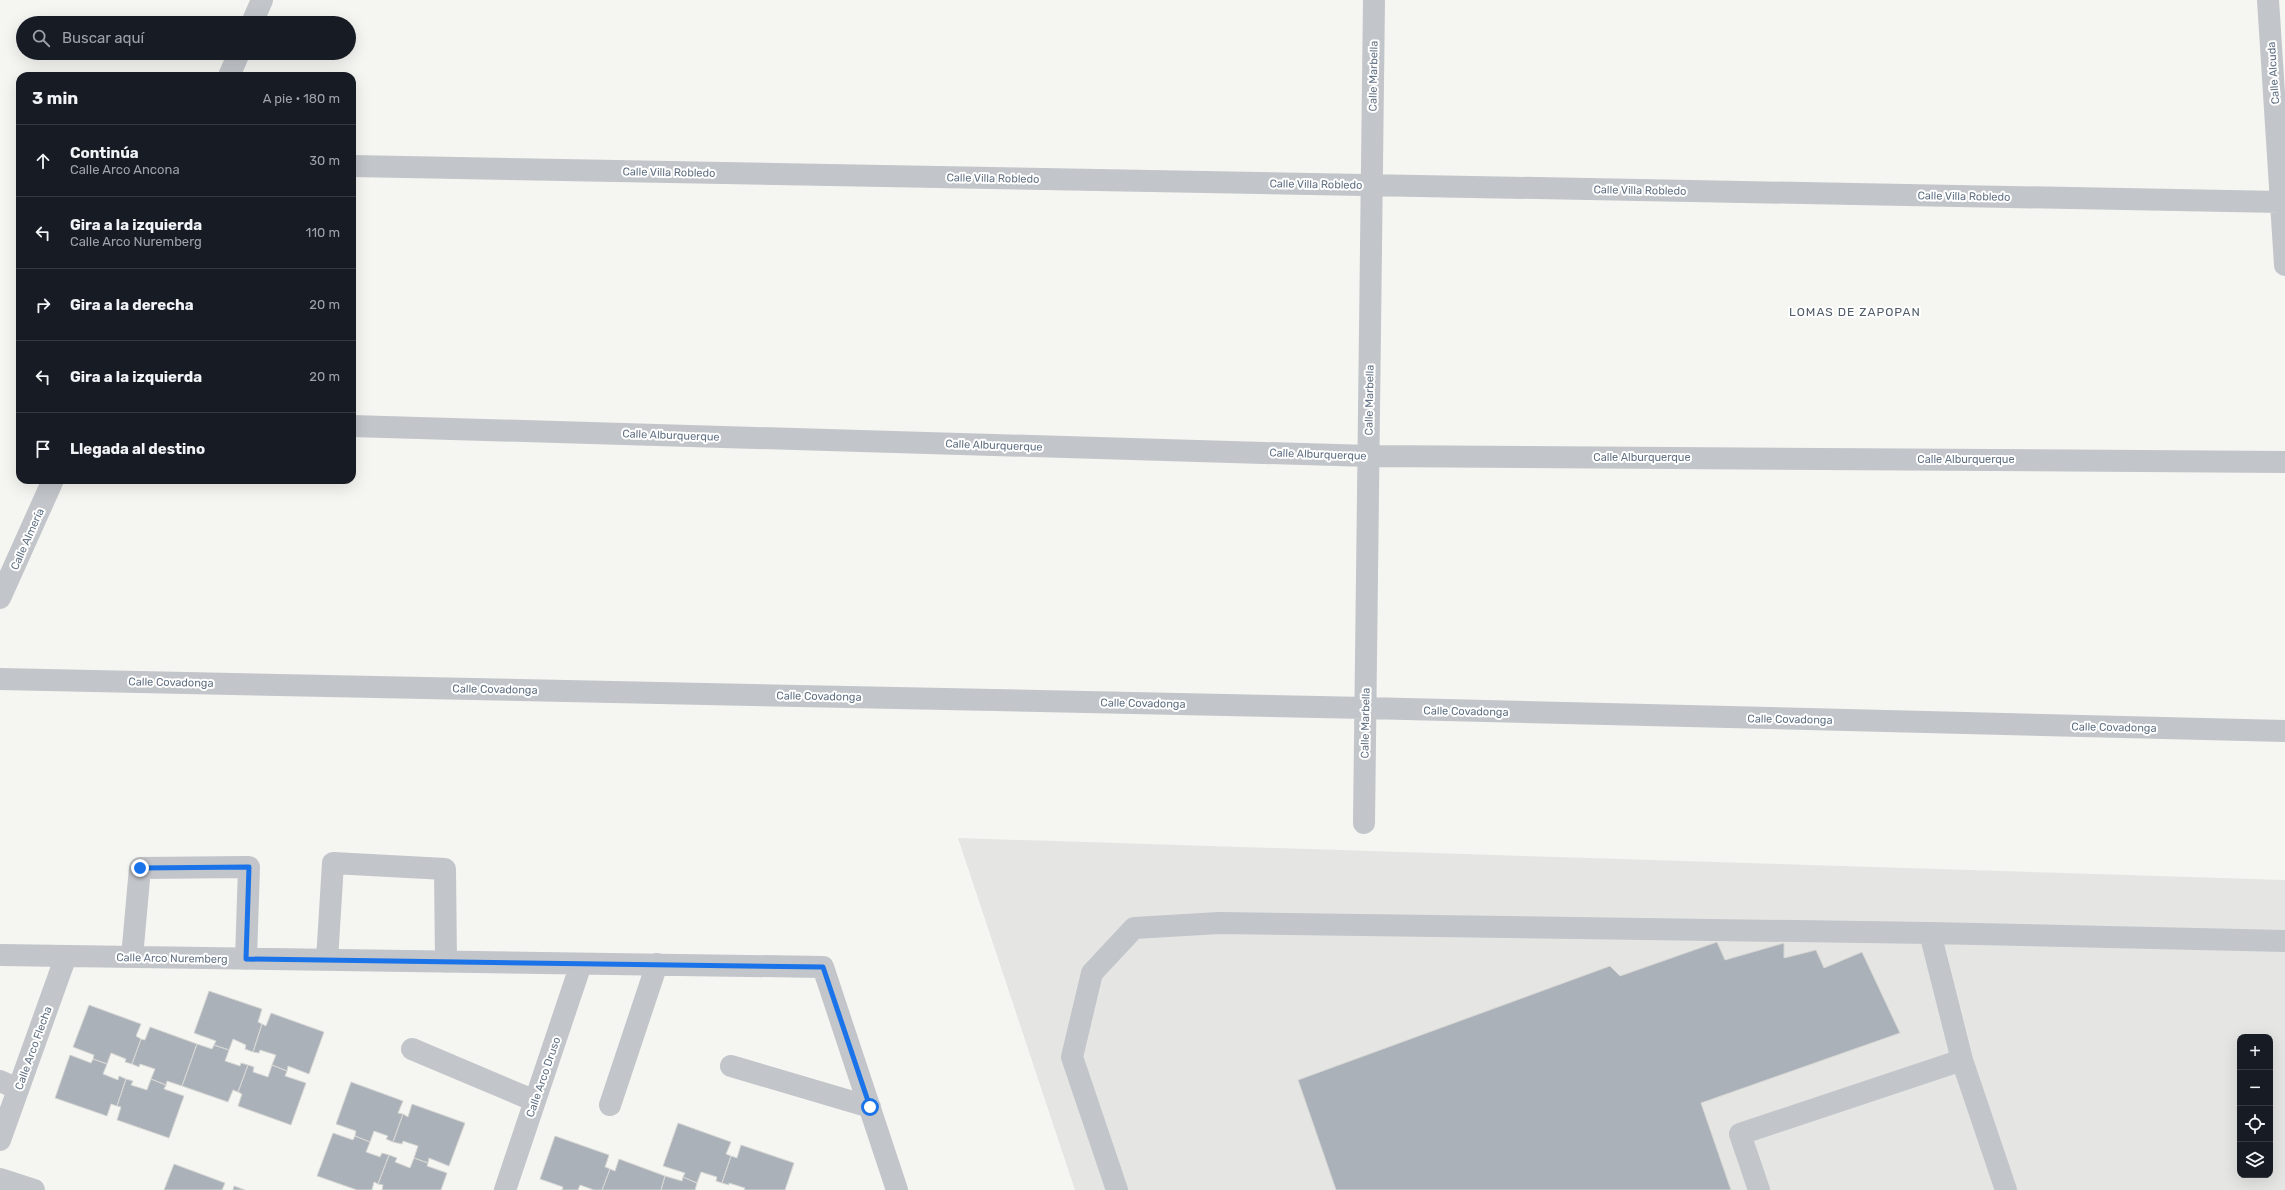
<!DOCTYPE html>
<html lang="es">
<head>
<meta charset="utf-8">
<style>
  :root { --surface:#171b24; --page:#20242c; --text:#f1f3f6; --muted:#9ea1a6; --line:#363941 }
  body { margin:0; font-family:Rubik,sans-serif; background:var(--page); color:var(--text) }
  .controls { position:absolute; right:12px; bottom:12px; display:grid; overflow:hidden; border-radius:8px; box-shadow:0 4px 16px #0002 }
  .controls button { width:36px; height:36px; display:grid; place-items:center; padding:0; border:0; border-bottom:1px solid var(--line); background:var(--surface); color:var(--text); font:20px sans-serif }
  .stop { position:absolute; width:12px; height:12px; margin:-9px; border:3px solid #1a73e8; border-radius:50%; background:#fff }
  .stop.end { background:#1a73e8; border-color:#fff; box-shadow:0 1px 4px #0008 }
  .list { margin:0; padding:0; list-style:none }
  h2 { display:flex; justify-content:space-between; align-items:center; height:52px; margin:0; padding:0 16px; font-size:17px }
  h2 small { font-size:13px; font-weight:400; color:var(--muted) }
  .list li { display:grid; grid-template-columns:26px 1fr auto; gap:12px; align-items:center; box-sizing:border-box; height:72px; padding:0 16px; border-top:1px solid var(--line) }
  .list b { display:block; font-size:15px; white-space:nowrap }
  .list p { margin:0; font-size:13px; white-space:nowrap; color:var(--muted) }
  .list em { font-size:13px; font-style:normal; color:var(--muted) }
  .icon { flex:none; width:22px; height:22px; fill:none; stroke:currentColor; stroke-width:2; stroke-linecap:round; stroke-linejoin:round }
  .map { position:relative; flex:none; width:2285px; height:1190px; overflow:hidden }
  .search { position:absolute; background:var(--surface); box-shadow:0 4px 16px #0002; left:16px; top:16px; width:340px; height:44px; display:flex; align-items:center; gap:10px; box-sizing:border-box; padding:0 14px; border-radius:22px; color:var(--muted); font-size:15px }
  .panel { position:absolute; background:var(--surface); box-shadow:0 4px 16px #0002; left:16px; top:72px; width:340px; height:412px; border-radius:12px }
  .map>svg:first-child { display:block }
  .built { fill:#e5e6e4; fill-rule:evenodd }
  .building { fill:#aab1b8; stroke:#d6d6d4 }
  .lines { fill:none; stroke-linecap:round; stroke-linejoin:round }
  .minor { stroke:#c2c5c9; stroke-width:22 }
  .route { stroke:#1a73e8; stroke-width:5 }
  .labels { text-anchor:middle; stroke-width:4; stroke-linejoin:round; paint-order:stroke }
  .street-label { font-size:11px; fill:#627284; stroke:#fff }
  .neighbourhood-label { font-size:12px; letter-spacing:1px; fill:#505c68; stroke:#fff }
</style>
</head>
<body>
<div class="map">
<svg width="2285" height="1190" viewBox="0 0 2285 1190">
  <rect width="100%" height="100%" fill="#f5f5f1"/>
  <path class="built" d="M958,838L2285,880V1190H1075ZM2240,1037H2270V1175H2240Z"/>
  <path class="building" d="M1717,942L1725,960L1784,943V958L1816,950L1824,968L1862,952L1900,1033L1701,1103L1731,1190H1336L1298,1080L1610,966L1620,976Z
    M209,991L262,1009L258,1022L262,1024L253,1052L245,1049L246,1045L233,1039L229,1050L214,1045L216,1041L194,1033Z
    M89,1005L141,1024L136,1036L141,1039L132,1064L125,1062L126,1059L111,1053L107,1064L93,1059L94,1055L73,1047Z
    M271,1013L324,1032L309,1074L288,1066L287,1071L272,1065L276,1055L260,1050L259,1053L253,1052L262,1024L266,1026Z
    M150,1027L197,1044L182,1086L167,1081L166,1085L151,1079L155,1069L140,1064L139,1067L132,1064L141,1039L145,1040Z
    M197,1044L212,1049L214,1045L229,1050L225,1061L240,1066L241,1063L248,1065L238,1092L233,1090L228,1102L182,1086Z
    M70,1055L91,1063L93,1059L107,1064L103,1074L118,1080L119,1076L126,1079L117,1106L111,1104L107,1116L55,1098Z
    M248,1065L254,1067L253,1072L268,1077L272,1065L287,1071L285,1076L306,1083L291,1125L238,1106L242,1094L238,1092Z
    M126,1079L133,1081L131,1085L147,1090L151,1079L166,1085L164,1089L184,1096L169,1138L117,1120L121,1107L117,1106Z
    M351,1082L403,1101L398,1113L403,1114L393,1142L386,1139L388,1136L374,1131L370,1142L355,1136L356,1131L336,1124Z
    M412,1104L465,1123L449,1166L429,1158L428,1163L414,1158L418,1146L403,1141L402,1144L393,1142L403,1114L408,1117Z
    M678,1123L731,1142L726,1154L731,1156L722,1183L716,1181L717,1177L701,1172L697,1183L683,1177L685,1173L663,1166Z
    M333,1133L353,1140L355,1136L370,1142L366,1152L380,1157L382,1153L389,1155L378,1184L374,1182L372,1190H357L317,1176Z
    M555,1136L609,1155L605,1167L610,1169L602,1190H594L580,1185L578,1190H562L563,1187L540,1179Z
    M741,1145L794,1163L785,1190H744L745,1188L729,1183V1185L722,1183L731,1156L737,1158Z
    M389,1155L397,1158L395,1162L410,1168L414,1158L428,1163L427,1166L447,1173L441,1190H382L383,1185L378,1184Z
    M619,1159L665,1176L661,1190H602L610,1169L615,1171Z
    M174,1164L225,1183L222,1190H164Z
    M665,1176L682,1181L683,1177L697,1183L695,1190H661Z
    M234,1186L245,1190H233Z"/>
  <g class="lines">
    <path class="minor" d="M2268,0L2285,265
      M252,23L262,0
      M229,76L239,53
      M352,166L2281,202
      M352,426L1369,456L2285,462
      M0,598L53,480
      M0,679L1366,708L2285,731
      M1364,823L1374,0
      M1930,933L1962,1060L2006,1190
      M0,955L823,967L897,1190
      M132,957L140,868L249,867L246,959
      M327,960L333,863L445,869L446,962
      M412,1049L535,1101
      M731,1066L870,1107
      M0,1081L18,1089
      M610,1105L657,964
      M0,1140L66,956
      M0,1179L34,1190
      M505,1190L581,964
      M1117,1190L1072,1057L1092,973L1134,928L1219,923L1930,933L2285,941
      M1759,1190L1740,1134L1962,1060"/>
  </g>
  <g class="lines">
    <path class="route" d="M140,868L249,867L246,959L823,967L870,1107"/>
  </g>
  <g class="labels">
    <g class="street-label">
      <text transform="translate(2273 73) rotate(-94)" y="4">Calle Alcuda</text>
      <text transform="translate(1373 76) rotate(-89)" y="4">Calle Marbella</text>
      <text transform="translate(669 172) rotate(1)" y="4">Calle Villa Robledo</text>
      <text transform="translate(993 178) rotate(1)" y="4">Calle Villa Robledo</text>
      <text transform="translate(1316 184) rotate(1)" y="4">Calle Villa Robledo</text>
      <text transform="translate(1640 190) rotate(1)" y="4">Calle Villa Robledo</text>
      <text transform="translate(1964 196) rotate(1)" y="4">Calle Villa Robledo</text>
      <text transform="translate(1369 400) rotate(-89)" y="4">Calle Marbella</text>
      <text transform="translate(671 435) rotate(2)" y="4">Calle Alburquerque</text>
      <text transform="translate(994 445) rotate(2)" y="4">Calle Alburquerque</text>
      <text transform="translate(1318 454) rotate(2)" y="4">Calle Alburquerque</text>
      <text x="1642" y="461">Calle Alburquerque</text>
      <text x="1966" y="463">Calle Alburquerque</text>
      <text transform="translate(27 539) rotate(-66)" y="4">Calle Almería</text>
      <text transform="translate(171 682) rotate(1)" y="4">Calle Covadonga</text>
      <text transform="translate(495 689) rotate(1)" y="4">Calle Covadonga</text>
      <text transform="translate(819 696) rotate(1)" y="4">Calle Covadonga</text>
      <text transform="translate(1143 703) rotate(1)" y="4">Calle Covadonga</text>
      <text transform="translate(1466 711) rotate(1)" y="4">Calle Covadonga</text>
      <text transform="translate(1790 719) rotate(1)" y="4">Calle Covadonga</text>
      <text transform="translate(1365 723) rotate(-89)" y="4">Calle Marbella</text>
      <text transform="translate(2114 727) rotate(1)" y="4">Calle Covadonga</text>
      <text transform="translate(172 958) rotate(1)" y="4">Calle Arco Nuremberg</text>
      <text transform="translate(33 1048) rotate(-70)" y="4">Calle Arco Flecha</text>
      <text transform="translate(543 1077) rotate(-71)" y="4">Calle Arco Druso</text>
    </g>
    <g class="neighbourhood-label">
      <text x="1855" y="316">LOMAS DE ZAPOPAN</text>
    </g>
  </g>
</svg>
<div class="controls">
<button>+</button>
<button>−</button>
<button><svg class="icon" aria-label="locate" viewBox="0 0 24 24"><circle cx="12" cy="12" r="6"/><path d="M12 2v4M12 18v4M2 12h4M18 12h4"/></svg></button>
<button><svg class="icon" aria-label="layers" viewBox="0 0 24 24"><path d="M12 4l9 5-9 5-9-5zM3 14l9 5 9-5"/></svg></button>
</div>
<div class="stop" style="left:870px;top:1107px"></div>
<div class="stop end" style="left:140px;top:868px"></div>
<div class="search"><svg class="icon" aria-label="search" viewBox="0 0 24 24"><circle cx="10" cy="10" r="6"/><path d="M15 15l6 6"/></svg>Buscar aquí</div>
<section class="panel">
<h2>3 min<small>A pie · 180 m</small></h2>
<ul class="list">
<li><svg class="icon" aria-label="ahead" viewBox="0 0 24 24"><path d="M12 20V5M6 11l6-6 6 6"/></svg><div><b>Continúa</b><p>Calle Arco Ancona</p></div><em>30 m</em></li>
<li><svg class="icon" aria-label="left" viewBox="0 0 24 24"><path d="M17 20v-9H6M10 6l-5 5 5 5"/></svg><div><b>Gira a la izquierda</b><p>Calle Arco Nuremberg</p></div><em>110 m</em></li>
<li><svg class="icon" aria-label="right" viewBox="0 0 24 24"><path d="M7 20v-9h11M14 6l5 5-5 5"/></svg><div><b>Gira a la derecha</b></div><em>20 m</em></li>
<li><svg class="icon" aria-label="left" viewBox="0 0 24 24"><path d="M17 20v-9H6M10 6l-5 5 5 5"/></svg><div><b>Gira a la izquierda</b></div><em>20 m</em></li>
<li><svg class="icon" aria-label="arrive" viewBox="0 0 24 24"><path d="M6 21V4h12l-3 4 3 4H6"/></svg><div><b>Llegada al destino</b></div></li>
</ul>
</section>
</div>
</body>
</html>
